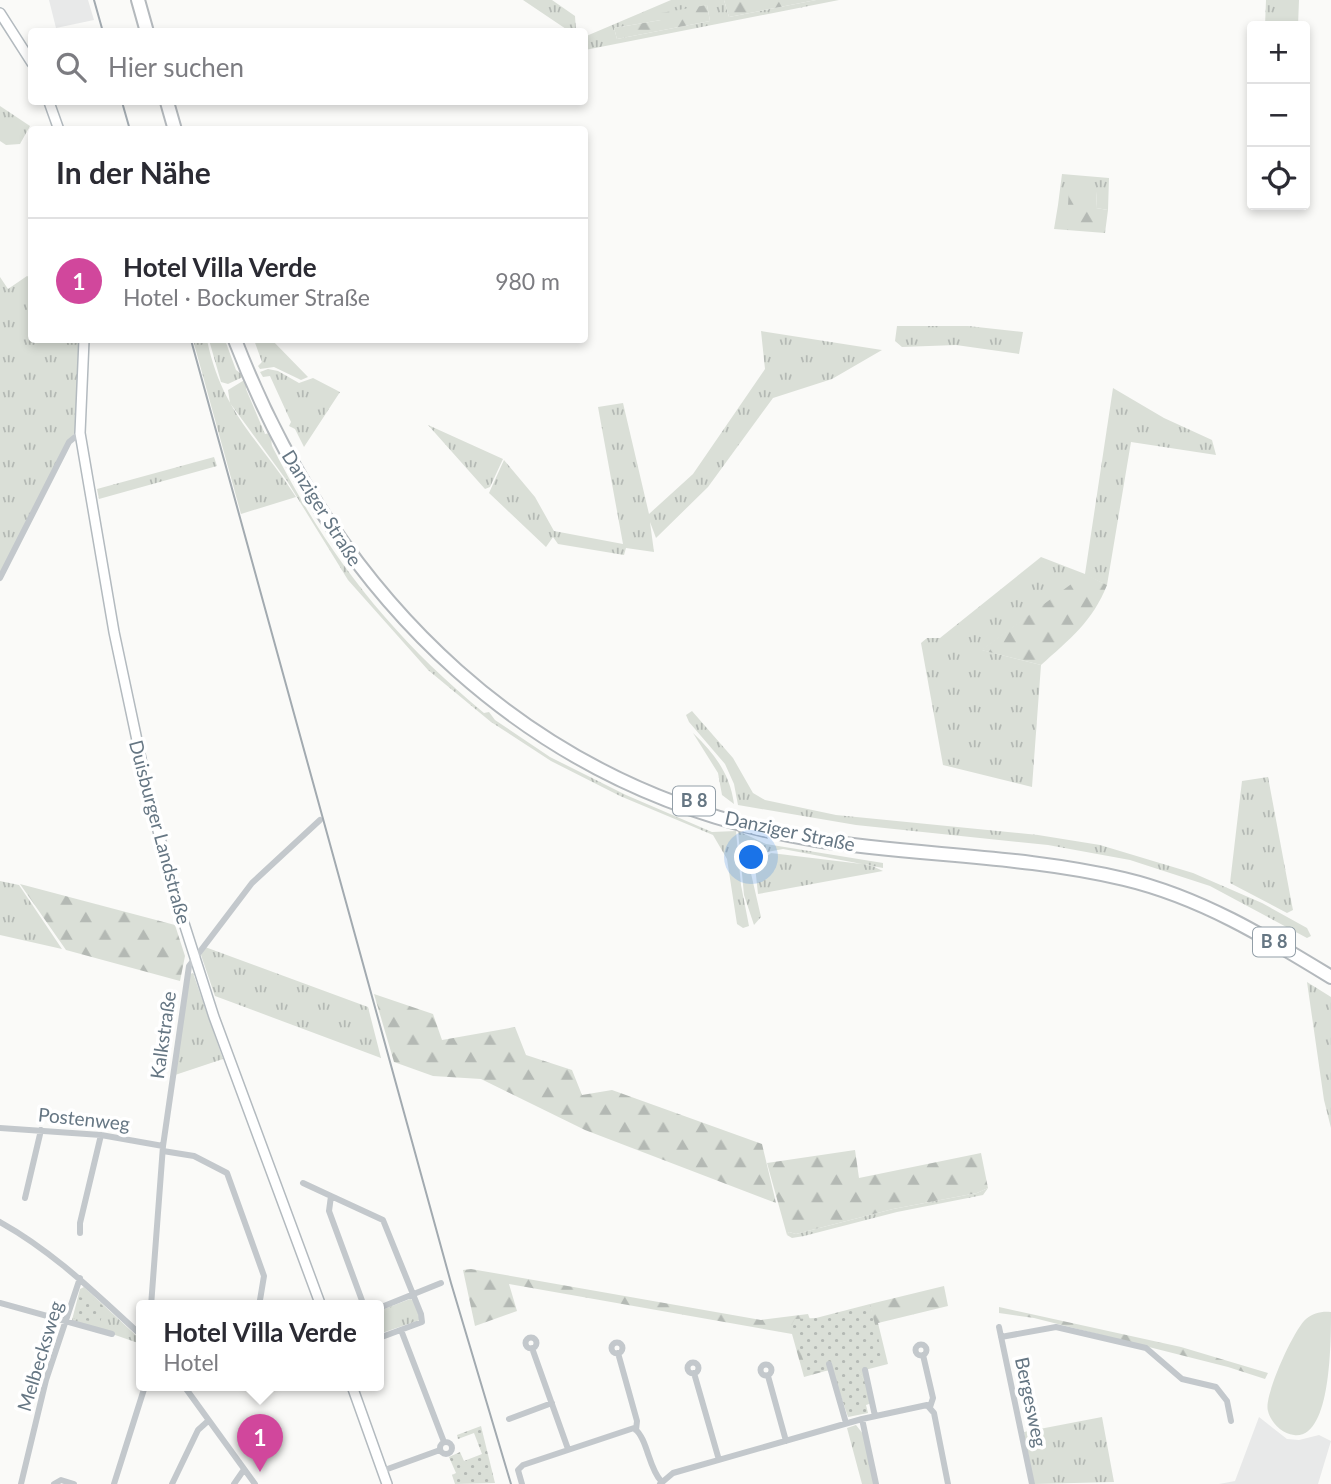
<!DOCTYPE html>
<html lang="de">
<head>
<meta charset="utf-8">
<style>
  :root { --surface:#fff; --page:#f7f7f7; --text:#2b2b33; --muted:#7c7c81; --line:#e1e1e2; --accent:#111827 }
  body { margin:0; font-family:Lato,sans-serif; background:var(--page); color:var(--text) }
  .controls { position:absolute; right:21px; top:21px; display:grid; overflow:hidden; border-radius:7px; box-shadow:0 4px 10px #0003 }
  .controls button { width:63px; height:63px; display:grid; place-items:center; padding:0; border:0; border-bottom:2px solid var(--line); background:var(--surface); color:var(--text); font:35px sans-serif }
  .you { position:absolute; left:752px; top:858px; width:24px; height:24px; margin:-18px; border:5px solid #fff; border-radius:50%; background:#1a73e8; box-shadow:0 0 0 10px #1a73e833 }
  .badge { display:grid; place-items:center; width:46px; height:46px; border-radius:50%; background:var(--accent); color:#fff; font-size:23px; font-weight:700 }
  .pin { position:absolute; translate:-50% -58px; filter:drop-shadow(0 2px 4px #0008) }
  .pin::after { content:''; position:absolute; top:37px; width:24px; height:21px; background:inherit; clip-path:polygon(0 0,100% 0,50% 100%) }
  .popup { position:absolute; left:136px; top:1300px; width:248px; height:91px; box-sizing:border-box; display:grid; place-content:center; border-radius:7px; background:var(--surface); filter:drop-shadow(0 2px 5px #0005); font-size:23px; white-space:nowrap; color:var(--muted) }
  .popup b { font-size:26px; color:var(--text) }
  .popup::after { content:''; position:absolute; left:50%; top:100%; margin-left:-14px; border:14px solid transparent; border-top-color:var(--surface) }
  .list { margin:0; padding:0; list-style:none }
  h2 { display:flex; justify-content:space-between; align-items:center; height:91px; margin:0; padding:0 28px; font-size:30px }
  h2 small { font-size:23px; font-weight:400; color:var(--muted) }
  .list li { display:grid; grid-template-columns:46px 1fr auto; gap:21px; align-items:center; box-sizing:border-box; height:126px; padding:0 28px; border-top:2px solid var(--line) }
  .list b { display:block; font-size:26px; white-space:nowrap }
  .list p { margin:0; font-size:23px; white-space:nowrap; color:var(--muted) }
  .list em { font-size:23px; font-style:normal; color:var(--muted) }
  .icon { flex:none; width:38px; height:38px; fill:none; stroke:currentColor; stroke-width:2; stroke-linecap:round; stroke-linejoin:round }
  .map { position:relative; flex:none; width:1331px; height:1484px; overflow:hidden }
  .search { position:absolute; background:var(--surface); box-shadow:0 4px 10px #0003; left:28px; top:28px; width:560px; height:77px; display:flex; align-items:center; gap:18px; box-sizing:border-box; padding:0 24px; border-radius:7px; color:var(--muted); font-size:26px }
  .panel { position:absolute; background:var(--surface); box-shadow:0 4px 10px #0003; left:28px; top:126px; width:560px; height:217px; border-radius:7px }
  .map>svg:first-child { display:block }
  .built { fill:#e8e9e9 }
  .grass { fill:url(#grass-tufts); fill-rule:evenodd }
  .forest { fill:url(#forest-firs) }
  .park { fill:url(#park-dots) }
  .pitch { fill:#dadfd7 }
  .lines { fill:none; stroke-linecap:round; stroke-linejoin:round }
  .secondary-casing { stroke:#b3babf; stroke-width:12 }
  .highway-casing { stroke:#b4b9bd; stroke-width:16 }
  .street { stroke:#c3c8cc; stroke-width:6 }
  .secondary { stroke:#fff; stroke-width:9 }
  .highway { stroke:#fff; stroke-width:12 }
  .tram { stroke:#a2aab0; stroke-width:2 }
  .labels { text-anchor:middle; stroke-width:7; stroke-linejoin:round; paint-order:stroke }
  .shield { fill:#fff; stroke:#939fa8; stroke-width:2 }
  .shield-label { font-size:18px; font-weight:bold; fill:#657683 }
  .street-label { font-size:19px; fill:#657683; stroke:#fff }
</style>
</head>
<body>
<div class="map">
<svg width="1331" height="1484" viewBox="0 0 1331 1484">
  <defs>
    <pattern id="grass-tufts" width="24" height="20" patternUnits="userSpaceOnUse" patternTransform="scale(1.75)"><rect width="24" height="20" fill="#dadfd7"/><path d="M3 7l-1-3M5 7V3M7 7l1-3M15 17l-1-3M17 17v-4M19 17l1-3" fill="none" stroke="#b4b9b4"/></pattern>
    <pattern id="forest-firs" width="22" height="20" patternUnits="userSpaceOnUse" patternTransform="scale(1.75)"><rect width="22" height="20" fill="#dadfd7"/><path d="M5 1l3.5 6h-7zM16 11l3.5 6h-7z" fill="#b4b9b4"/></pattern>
    <pattern id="park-dots" width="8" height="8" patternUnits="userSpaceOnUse" patternTransform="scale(1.75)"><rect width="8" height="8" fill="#dadfd7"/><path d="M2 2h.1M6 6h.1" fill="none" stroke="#b4b9b4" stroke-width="1.8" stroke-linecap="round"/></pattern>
  </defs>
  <rect width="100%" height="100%" fill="#fafaf8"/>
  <path class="built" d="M49,0H88L94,20L56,28Z
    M1259,1417L1287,1439L1299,1440L1319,1435L1331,1441L1318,1484H1219L1235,1481Z"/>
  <path class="grass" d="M523,0H552L575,16L576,31H569Z
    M671,0H724L729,17L816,0H839L585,50L584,37ZM707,5L710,21L617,39L614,28L661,20Z
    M1266,0H1299L1298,26H1265Z
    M0,106L30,126L20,144L6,145L0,141Z
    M1062,174L1109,178L1108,210L1096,208L1097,192L1068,205H1058Z
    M27,276L31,278L32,340H79L75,432L0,577V277L8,289Z
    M897,326H968L1023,332L1019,354L956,345L902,347L895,341Z
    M761,331L882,350L832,379L773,398L708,487L656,538L650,522L654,552L626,548L624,555L558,544L553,537L546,547L489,493L504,460L535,497L554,531L623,544L598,407L623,403L649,514L693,474L765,369Z
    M193,340H207C222,412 258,438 296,497L241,514Z
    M209,340H225L236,370L245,376L228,384L221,382Z
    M254,340H272L308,377L301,380L274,367L260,369L258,366L262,362Z
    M268,369L278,371L299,383L313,378L340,392L304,447L295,429L289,426L291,422L270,376L263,377L260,372Z
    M246,379V389L265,434L270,433C273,440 270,442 273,448C328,556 391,636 484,713L489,712L495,720L550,757L626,795L712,832L736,831L741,885L749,926L743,928L737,924L727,859L713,835L620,796L551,761L491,722L428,670L348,580L287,481L230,403L228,390Z
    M1113,388L1164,418L1212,440L1216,455L1131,442L1107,585L1085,575L982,650L1041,665L1032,787L943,765L921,643L927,638H940L1041,557L1085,574Z
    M428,425L503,459L490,487L485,489Z
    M214,457L217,466L99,499L97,489Z
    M692,711L733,758L753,793L765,800L836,815L1038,835L1100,845L1193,873L1262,903L1307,928L1311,936L1307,938L1210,886L1130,860L1048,845L856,825L738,805L734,784L725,764L689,722L686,715Z
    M693,733C715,754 730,774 734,804L722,795L718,773Z
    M1268,777L1291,900L1293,910L1287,913L1230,883L1242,781Z
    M738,831L766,844L883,863V868L783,849L762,853L750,869L761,917L754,925L744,895Z
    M771,853L870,865L883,871L758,894L755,866Z
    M0,881L19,885L62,949L0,935Z
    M205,947L368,1007L381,1058L215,996L201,955Z
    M193,973L223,1059L175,1075L190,974Z
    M1307,982L1331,997V1128L1324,1100Z
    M988,1188L983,1195L897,1212L804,1236L792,1238L787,1235L789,1232L796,1234L893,1209L977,1193Z
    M84,1287L141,1340V1344L72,1320L80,1289Z
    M410,1299L414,1300L420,1320L379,1334V1311Z
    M1102,1417L1114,1482L1034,1484L1024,1432Z
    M856,1425L863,1434L874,1484H862L847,1428Z"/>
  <path class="forest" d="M724,0H816L729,17Z
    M707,5L710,21L617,39L614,28L661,20V13Z
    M1069,189L1097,191L1096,208L1108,210L1105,233L1054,229L1058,205H1068Z
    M1085,574L1107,585C1093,621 1069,640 1041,665L981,650Z
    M20,884L175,925L185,956L180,981L66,950Z
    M374,994L433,1014L442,1040L515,1027L526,1055L572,1070L582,1095L612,1090L762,1144L776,1203L585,1130L481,1079L433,1076L394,1062Z
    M855,1150L859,1178L981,1153L988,1188L977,1193L893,1209L796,1234L789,1232L787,1235L767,1163Z
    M471,1269L761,1320L808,1314L829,1370L804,1377L792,1334L509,1284L517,1311L475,1326L463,1270Z
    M944,1286L948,1306L878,1323L888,1364L865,1370L867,1385L857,1368L873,1320L870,1304Z
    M999,1307L1181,1347L1268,1373L1265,1379L1228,1367L1034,1318L999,1313Z"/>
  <path class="park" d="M79,1297L98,1301L104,1307L100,1323L73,1318Z
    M870,1304L884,1362L858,1369L867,1385L872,1403L866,1405L868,1413L848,1417L832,1370L807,1372L792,1324L795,1319L816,1318Z
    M481,1426L495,1483L455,1484L452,1475L456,1473L449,1457L460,1452L464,1461L482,1454L474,1433L458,1439L457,1435Z"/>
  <path class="pitch" d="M1331,1312C1331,1344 1331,1440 1294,1435C1282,1434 1271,1423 1268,1411C1263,1397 1294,1329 1306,1319C1313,1313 1322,1311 1331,1312Z"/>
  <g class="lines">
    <defs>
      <path id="secondary" d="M0,13L32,63
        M49,102L59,130
        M84,340L80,433L114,632L148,792L174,892L214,1017L321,1306
        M352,1386L387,1484"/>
      <path id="highway" d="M138,0L147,32
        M167,102L175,130
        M235,340C335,600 534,795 816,840C918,856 1023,855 1124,879C1200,897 1266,937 1331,977"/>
    </defs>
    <use href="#secondary" class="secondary-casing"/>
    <use href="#highway" class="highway-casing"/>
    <path class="street" d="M0,578L69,442L80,433
      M0,1128L101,1135L163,1146
      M163,1151L194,1156L227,1173L264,1276L259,1306
      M303,1183L331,1196
      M25,1198L41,1130
      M0,1222C54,1252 96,1294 141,1335
      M80,1233V1223L101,1135
      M0,1303L112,1334
      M151,1306L163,1146L189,966L252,883L320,820
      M364,1306L329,1211L331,1196L383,1220L421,1314L422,1322L379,1338
      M379,1308L441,1283
      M999,1327L1032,1484
      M401,1330L444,1442
      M1001,1337L1056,1327L1146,1348L1182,1379L1216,1387L1227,1401L1231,1421
      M525.5 1343a5.5 5.5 0 1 1 11 0a5.5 5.5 0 1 1-11 0Z
      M611.5 1348a5.5 5.5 0 1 1 11 0a5.5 5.5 0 1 1-11 0Z
      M915.5 1350a5.5 5.5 0 1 1 11 0a5.5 5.5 0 1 1-11 0Z
      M532,1348L568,1449
      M618,1353L637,1421L636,1430
      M923,1355L933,1398L930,1407
      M687.5 1368a5.5 5.5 0 1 1 11 0a5.5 5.5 0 1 1-11 0Z
      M829,1364L846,1423
      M760.5 1370a5.5 5.5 0 1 1 11 0a5.5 5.5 0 1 1-11 0Z
      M865,1370L875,1416
      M694,1373L719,1460
      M768,1376L786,1441
      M184,1386L255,1484
      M509,1419L552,1403
      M440 1448a6 6 0 1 1 12 0a6 6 0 1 1-12 0Z
      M382,1471L440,1450
      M21,1484L46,1380L80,1278
      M54,1484L61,1480L74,1484
      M114,1484L145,1386
      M172,1484L198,1430L208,1421
      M234,1484L243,1471
      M522,1484L518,1470L523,1465L634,1428C648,1439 648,1467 661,1481
      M660,1484L673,1473L862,1419
      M876,1484L862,1419L927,1405L934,1413L948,1484"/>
    <use href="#secondary" class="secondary"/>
    <use href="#highway" class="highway"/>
    <path class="tram" d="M94,0L103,32
      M122,102L130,130
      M191,340L451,1283L511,1484"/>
  </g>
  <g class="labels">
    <g class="shield">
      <rect x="673" y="786.5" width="42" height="29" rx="5"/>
      <rect x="1253" y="927.5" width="42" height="29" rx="5"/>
    </g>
    <g class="shield-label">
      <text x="694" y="807">B 8</text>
      <text x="1274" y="948">B 8</text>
    </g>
    <g class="street-label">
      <text transform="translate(322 508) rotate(58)" y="7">Danziger Straße</text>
      <text transform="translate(790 831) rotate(12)" y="7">Danziger Straße</text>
      <text transform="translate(160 832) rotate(75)" y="7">Duisburger Landstraße</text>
      <text transform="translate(163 1035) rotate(-82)" y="7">Kalkstraße</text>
      <text transform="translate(84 1119) rotate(6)" y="7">Postenweg</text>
      <text transform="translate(40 1356) rotate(-73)" y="7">Melbecksweg</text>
      <text transform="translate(1031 1402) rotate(78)" y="7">Bergesweg</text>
    </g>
  </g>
</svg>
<div class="controls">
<button>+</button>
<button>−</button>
<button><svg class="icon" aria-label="locate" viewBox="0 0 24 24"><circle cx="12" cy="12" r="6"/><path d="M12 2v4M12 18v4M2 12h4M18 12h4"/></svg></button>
</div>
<div class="you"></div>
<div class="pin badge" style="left:260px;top:1472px;background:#d1479c">1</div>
<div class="popup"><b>Hotel Villa Verde</b>Hotel</div>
<div class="search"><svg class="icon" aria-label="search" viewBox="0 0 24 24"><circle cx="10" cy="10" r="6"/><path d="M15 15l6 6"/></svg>Hier suchen</div>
<section class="panel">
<h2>In der Nähe<small></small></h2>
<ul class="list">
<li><span class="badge" style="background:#d1479c">1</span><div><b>Hotel Villa Verde</b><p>Hotel · Bockumer Straße</p></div><em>980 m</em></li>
</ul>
</section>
</div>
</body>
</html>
